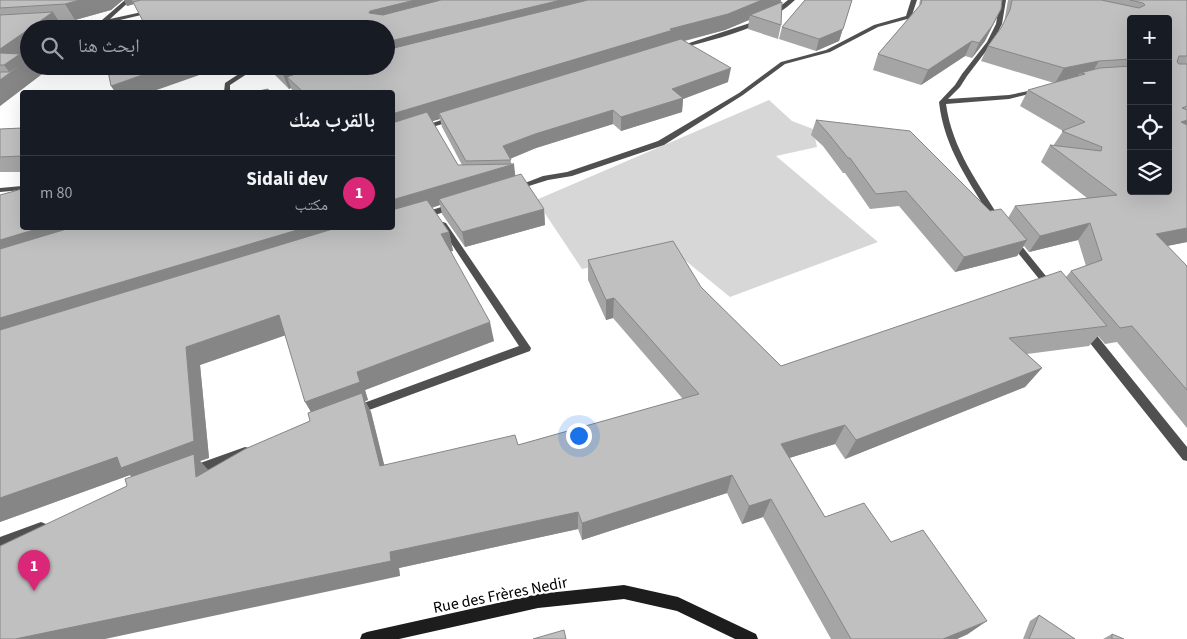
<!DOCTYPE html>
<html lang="ar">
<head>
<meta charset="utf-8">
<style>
  :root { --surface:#171b24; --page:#20242c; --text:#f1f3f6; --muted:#9ea1a6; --line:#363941; --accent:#db2777 }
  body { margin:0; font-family:"Source Sans 3","Noto Naskh Arabic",sans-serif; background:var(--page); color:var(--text); direction:rtl }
  .controls { position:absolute; right:15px; top:15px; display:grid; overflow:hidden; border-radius:5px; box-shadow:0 5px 20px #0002 }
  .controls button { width:45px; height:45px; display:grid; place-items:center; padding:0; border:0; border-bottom:1px solid var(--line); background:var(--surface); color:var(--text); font:25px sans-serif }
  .you { position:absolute; left:578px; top:435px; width:18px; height:18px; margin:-12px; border:4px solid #fff; border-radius:50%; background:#1a73e8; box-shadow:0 0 0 8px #1a73e833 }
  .badge { display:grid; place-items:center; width:32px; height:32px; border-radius:50%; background:var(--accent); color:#fff; font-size:16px; font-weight:700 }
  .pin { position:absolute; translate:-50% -41px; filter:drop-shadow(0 1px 2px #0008) }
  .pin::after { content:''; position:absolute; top:26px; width:18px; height:15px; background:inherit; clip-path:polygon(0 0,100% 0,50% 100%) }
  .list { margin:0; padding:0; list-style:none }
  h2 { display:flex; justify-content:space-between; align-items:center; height:65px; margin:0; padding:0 20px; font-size:21px }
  h2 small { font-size:16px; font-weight:400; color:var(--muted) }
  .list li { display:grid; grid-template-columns:32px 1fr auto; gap:15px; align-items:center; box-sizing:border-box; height:75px; padding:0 20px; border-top:1px solid var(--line) }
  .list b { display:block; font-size:19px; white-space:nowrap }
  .list p { margin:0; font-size:16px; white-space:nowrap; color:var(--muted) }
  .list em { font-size:16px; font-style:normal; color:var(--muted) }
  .icon { flex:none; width:28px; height:28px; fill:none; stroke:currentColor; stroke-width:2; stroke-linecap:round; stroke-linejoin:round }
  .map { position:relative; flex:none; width:1187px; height:639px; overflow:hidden; direction:ltr }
  .search { position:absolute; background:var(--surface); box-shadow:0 5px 20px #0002; left:20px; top:20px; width:375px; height:55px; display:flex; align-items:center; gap:12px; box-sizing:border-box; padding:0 18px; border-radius:28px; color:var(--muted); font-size:19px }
  .panel { position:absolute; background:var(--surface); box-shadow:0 5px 20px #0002; left:20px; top:90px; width:375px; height:140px; border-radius:5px; direction:rtl }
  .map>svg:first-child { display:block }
  .green { fill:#d7d7d7 }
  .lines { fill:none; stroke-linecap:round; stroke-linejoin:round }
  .street { fill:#505050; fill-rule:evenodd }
  .secondary { fill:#1d1d1d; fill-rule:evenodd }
  .wall { fill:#a5a5a5; fill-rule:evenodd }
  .shaded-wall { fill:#868686 }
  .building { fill:#c0c0c0; stroke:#868686 }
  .labels { text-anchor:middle; stroke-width:4.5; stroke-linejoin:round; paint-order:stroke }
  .near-street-label { font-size:16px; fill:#000; stroke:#fff }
</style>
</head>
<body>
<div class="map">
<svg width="1187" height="639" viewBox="0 0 1187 639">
  <rect width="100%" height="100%" fill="#fff"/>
  <path class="green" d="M769,100L792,121L813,129L817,147L776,156L878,242L730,297L681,257L670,250L582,269L536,200Z"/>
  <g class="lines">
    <path class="street" d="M125,0H131L110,19L151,10L154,12L103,24L49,27L46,25L49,23L102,20Z
      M788,0H795C765,29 718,38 679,49L674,48L750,23L778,8Z
      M911,0H917L911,18L878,27L830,52L785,64L743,95L664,145L572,176L548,180L516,190L512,188L543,176L567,172L658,141L739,93L781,62L826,50L874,25L906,16Z
      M1000,0H1006L1002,24L993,42L967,76L960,87L948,99L1009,95L1038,89L1041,91L1009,99L946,104C952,149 979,184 1002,222L998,225L994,222C970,183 944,148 939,102L955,85L962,74L987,42L996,24Z
      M251,66H259L230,85V92H224L225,83Z
      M453,116H456V120L422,130L418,128Z
      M22,186V190L0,192V188Z
      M454,203L458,206L457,208L422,219L418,216L419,214Z
      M443,222L446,223L531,348L530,351L361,413L357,415L353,413L351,410L353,407L519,346L439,225Z
      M1013,238L1016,239L1054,286L1056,288L1054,290H1048L1010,243L1009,241Z
      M1086,326L1090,327L1187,447V461L1183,460L1082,333L1081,330L1082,327Z
      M245,447L249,448L251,452L249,456L193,476L189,475L187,471L189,467Z
      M41,522L46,524L47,528L46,532L0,549V537Z"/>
    <path class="secondary" d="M624,585L678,597L756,634L758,639H735L677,611L624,599L538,608L399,639H360L362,634L367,632L538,594Z"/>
  </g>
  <path class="wall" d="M0,0H123L111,10L75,20L58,21L63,28L62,29H29V53L22,58L25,61L46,71L0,106Z
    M124,0H781V25L778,39L748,29L749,20L725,30L685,41L728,82L683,99L682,112L621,131L613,124L536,148L510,159L515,176L544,209L545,225L465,247L442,214L440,205L432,208L449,232L453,251H450L494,341L365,390L368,400L365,401L371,412L384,465L518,445L683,399L613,318L606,320L588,280V260L701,287L781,366L1066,277L1071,271L1086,266L1078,240L1029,252L1024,246L1017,256L955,272L899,206L870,209L845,173H843L823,146L811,135L816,120L990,211L1008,218L1015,206L1087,198L1041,162L1050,145L1053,146L1063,131L1020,106L1028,90L1054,83L981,61L988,46L1001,28L1004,23L1008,0H1187V242L1167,246L1187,266V428L1117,342L1105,344L1098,336L1089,346L1027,354L1042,368L1025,387L845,459L835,444L789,458L825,517L891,542L968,634L957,639H831L763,517L742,524L727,493L582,540L578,529L399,568L400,576L127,486L131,477L130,475L0,522V195L22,228H392V92H293L291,88L289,89L266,66H386V29H147L134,4L127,6ZM1131,19H1168L1131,191ZM440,119L442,127L462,165H458L432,121ZM285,335L311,412L310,421L208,470L200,461L209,458L200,365Z
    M805,0H852L839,41L816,51L779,39L782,27Z
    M920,0H1002L1001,9L985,41L972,58L965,56L921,85L873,70L878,54L919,6Z
    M22,128V172H0V129Z
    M1039,615L1075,639H1023L1030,621Z
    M1112,634L1124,639H1103Z"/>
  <path class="shaded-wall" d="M80,0H123L111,10L75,20L65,4Z
    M124,0H132L134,4L127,6Z
    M415,0H480L373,29L369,13L370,11Z
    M561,0H625L386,60V42Z
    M762,0H781L780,5L750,15L749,20L725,30L671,44L439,113L440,119L392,133V114Z
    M852,0L839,41L816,51L819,39Z
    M1001,9L985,41L972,58L979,43Z
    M53,12L63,28L62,29H29Z
    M29,29V53L22,58L25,62L29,59V66H43L46,71L0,106V80L10,73L4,65L0,62V49Z
    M972,41L965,56L921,85L928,70Z
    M1099,61L1090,76L1080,73L1076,79L1055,83L1064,68Z
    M168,66H225L151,92H115L111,86Z
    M299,66H359L287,77L291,88L289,89L282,72Z
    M731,68L728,82L683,99L682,112L621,131V117L672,89Z
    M613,110V124L536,148L507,160L503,146L535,134Z
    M1187,120V130L1181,122Z
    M514,164L516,182L439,199L440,205L392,220V200Z
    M544,209L545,225L465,247L462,232Z
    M1090,223L1078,240L1029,252L1040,236Z
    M40,228H112L0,264V240Z
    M304,228H372L0,342V318Z
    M1187,228V242L1142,251L1156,234Z
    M449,232L453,251L445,253L441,234Z
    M1027,240L1017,256L955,272L964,257Z
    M614,298L613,318L606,320V300Z
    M279,315L289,334L200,365L209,458L200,461L210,472L212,495L139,484L130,475L0,522V498L186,347Z
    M490,322L494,341L365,390L368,400L365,401L371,412L389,484L315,419L305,402L357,372Z
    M1042,368L1025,387L845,459L856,440Z
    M845,425L835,444L773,463L781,444Z
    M732,475L727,493L582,540V523Z
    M771,499L763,517L742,524L749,506Z
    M578,512V529L399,568L400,576L105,639H15L390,552Z
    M987,621L968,634L957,639H943Z"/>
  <path class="building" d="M0,0H80L65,4L0,8Z
    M141,0H415L370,11L369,13L383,15L441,0H561L386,42V29H147L133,2Z
    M588,0H762L728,14L670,29L673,30L392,114V92H303L287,77L318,66H386V50Z
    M805,0H852L843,29L819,39L782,27Z
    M922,0H1002L1001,9L992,26L979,43L972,41L928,70L878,54L921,4Z
    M1012,0H1101L1139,8L1145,5L1143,3L1130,0H1187V56H1179L1177,62L1179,64H1187V106L1182,108L1187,110V120L1181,122L1187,125V228L1156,234L1187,266V390L1132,326L1120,328L1071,271L1102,260L1090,223L1040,236L1015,206L1117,195L1050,145L1101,151L1102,147L1062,131L1085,122L1028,90L1085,74L1080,73L1100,68L1131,66V191H1168V19H1131V59L1099,61L1064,68L988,46L1001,28L1010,10Z
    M782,2L781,25L750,15Z
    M53,12L29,29L0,49V15Z
    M681,39L731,68L672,89L683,98L621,117L613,110L535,134L503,146L511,160L466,161L439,113Z
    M0,53L20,54L4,65H0Z
    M29,59L0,80V72H9Z
    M107,66H168L111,86Z
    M276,66H299L282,72Z
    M268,89L270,92H254Z
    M427,112L458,165L514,164L392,200V123Z
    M816,120L910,131L990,211L1001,209L1027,240L964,257L906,191L876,194L850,158H848L827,132Z
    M22,128V156L0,157V129Z
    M521,174L544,209L462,232L439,199Z
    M22,189V228H40L0,240V195Z
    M427,200L449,232L441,234L490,322L357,372L360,382L305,402L279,315L186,347L194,441L121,468L117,457L0,498V330L336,228H392V210Z
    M70,228H304L0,318V249Z
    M673,241L701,287L781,366L1061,271L1107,326L1009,338L1042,368L856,440L845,425L781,444L825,517L864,503L891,542L923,530L987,621L943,639H851L771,499L749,506L732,475L582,523L578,512L390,552L391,561L15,639H0V546L127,486L125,479L194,454L196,477L245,449L310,421L308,413L362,393L380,466L515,435L518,445L699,394L614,298L606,300L588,260Z
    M1039,615L1075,639H1029Z
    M564,630L566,639H533Z
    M1112,634L1124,639H1112Z"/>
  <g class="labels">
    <g class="near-street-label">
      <text transform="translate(500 594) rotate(-11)" y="6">Rue des Frères Nedir</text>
    </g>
  </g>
</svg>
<div class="controls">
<button>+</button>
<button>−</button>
<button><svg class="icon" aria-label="locate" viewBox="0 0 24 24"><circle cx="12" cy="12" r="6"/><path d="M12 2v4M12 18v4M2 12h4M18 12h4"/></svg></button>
<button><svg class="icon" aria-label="layers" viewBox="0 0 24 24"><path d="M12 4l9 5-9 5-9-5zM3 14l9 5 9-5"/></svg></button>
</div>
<div class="you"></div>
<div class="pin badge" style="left:34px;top:591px">1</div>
<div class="search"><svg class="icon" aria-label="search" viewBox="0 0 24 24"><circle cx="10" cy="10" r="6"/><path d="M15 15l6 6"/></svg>ابحث هنا</div>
<section class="panel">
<h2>بالقرب منك<small></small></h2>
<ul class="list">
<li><span class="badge">1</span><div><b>Sidali dev</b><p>مكتب</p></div><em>80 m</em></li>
</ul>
</section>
</div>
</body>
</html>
